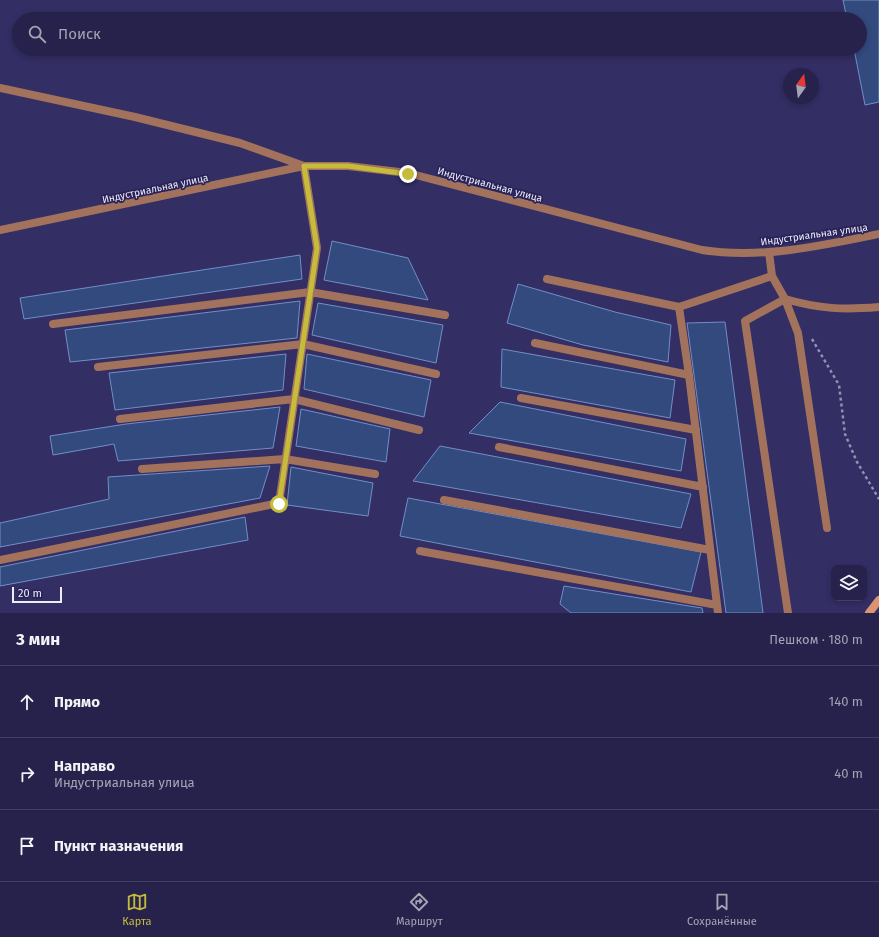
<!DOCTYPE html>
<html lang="ru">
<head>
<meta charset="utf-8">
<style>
  :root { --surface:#26224b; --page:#2e2a52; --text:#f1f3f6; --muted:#a4a4b5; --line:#423f63; --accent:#c6bc3c }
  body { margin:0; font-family:"Fira Sans",sans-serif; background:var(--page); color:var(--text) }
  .controls { position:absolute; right:12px; bottom:12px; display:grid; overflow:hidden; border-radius:8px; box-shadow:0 2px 6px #0003 }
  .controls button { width:36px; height:36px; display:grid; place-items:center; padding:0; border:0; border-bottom:1px solid var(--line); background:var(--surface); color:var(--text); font:20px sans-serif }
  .compass { position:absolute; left:783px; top:68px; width:36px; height:36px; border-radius:50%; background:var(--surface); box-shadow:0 2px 6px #0003; rotate:14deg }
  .scale { position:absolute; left:12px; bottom:10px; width:50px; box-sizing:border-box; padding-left:4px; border:2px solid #ececfa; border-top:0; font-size:11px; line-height:14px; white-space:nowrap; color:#ececfa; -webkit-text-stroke:3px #292358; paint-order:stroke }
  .stop { position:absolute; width:12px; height:12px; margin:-9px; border:3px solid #c6bc3c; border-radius:50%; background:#fff }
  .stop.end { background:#c6bc3c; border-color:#fff; box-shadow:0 1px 4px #0008 }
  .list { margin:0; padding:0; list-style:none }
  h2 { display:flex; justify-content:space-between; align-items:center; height:52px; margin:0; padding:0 16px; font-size:17px }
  h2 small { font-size:13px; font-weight:400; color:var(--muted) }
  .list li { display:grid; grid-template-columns:26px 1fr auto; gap:12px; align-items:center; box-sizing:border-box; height:72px; padding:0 16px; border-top:1px solid var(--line) }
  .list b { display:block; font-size:15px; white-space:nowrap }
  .list p { margin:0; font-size:13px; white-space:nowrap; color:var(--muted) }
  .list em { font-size:13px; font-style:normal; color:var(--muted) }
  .icon { flex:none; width:22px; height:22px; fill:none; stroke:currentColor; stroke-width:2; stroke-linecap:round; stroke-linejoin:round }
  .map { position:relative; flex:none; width:879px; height:613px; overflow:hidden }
  .search { position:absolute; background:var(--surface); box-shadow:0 2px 6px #0003; left:12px; right:12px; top:12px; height:44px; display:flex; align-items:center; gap:10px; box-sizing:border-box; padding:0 14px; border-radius:22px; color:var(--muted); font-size:15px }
  .sheet { height:268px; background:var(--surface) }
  nav { display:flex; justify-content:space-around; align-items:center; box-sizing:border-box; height:56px; border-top:1px solid var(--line); background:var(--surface); font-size:11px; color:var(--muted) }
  nav a { display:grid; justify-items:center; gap:2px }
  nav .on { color:var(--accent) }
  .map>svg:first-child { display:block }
  .building { fill:#334a7e; stroke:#738ec7 }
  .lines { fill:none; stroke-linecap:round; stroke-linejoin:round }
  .path { stroke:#9390b2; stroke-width:2.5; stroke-dasharray:3 3; stroke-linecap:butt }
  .lane { stroke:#a2725d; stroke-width:8 }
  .street { stroke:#a2725d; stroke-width:8 }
  .secondary { stroke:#dd9271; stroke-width:8 }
  .route { stroke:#c6bc3c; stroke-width:5 }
  .labels { text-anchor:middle; stroke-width:3.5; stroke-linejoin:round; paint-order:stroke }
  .street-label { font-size:10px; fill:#ececfa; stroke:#292358 }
</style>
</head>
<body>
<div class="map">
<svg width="879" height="613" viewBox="0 0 879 613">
  <rect width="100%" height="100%" fill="#332e64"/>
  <path class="building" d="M843,0H879V102L865,105L854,49H860V19H847Z
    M332,241L408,258L428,300L324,280Z
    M300,255L302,279L24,319L20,298Z
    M518,284L615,312L671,325L668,362L583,345L507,323Z
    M300,301L297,338L70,362L65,330Z
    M318,303L443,325L436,363L312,335Z
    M725,322L763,613H726L687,323Z
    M502,349L675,380L670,418L501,387Z
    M286,354L283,390L115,410L109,373Z
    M307,354L431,380L424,417L304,389Z
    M500,402L686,439L681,471L469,433Z
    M280,407L273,448L118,461L114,444L53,455L50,436L126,424Z
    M301,409L390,429L386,462L296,446Z
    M440,446L691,494L681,528L413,481Z
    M270,466L260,498L0,547V523L109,499L108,477Z
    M291,467L373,483L368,516L287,505Z
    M408,498L701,552L691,592L400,536Z
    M245,517L248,540L0,586V567Z
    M564,586L702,608L703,613H571L560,604Z"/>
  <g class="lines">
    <path class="path" d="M812,339L839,385L845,434L857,462L879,499"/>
    <path class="lane" d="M0,88L135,117L240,143L304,166L317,248L279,503L0,560
      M769,252L772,276L785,299C820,309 843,310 879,307
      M547,279L679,307
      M53,324L310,292L445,315
      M535,343L689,375
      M98,367L303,344L436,374
      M521,398L696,430
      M120,419L294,399L419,430
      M499,447L703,487
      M142,469L285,459L375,474
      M444,500L710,550
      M420,551L717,605
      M718,613L689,375L679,307L772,276
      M788,613L745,321L785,299L798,333L827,528"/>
    <path class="street" d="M0,230L304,166H348L408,173L702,250C761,259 821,246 879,234"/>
    <path class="secondary" d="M869,613L879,600"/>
  </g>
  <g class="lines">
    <path class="route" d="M279,504L317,248L304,166H348L408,174"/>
  </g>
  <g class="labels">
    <g class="street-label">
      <text transform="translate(490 184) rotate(15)" y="4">Индустриальная улица</text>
      <text transform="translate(155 188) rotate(-12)" y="4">Индустриальная улица</text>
      <text transform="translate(814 234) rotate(-8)" y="4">Индустриальная улица</text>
    </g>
  </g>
</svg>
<div class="controls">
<button><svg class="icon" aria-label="layers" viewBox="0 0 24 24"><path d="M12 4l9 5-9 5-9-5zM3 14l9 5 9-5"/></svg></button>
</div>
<svg class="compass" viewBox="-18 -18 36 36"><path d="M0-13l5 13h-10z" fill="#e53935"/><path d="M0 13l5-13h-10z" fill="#a4a4b5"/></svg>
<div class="scale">20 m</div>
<div class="stop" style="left:279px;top:504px"></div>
<div class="stop end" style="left:408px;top:174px"></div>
<div class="search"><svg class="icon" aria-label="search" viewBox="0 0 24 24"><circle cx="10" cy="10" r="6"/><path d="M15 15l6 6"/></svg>Поиск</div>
</div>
<section class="sheet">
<h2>3 мин<small>Пешком · 180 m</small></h2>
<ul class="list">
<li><svg class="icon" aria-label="ahead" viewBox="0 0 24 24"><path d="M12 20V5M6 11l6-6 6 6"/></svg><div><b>Прямо</b></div><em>140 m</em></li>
<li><svg class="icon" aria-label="right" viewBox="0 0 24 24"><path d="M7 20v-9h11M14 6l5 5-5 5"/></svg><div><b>Направо</b><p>Индустриальная улица</p></div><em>40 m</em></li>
<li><svg class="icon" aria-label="arrive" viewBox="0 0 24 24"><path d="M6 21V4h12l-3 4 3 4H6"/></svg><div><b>Пункт назначения</b></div></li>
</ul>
</section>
<nav>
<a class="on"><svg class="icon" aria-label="map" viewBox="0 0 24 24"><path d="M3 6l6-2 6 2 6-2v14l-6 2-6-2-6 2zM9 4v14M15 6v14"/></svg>Карта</a>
<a><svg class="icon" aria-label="directions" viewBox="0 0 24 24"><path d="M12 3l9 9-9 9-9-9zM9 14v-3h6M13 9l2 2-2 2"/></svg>Маршрут</a>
<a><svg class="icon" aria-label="saved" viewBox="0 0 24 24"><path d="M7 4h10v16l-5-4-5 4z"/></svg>Сохранённые</a>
</nav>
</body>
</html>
